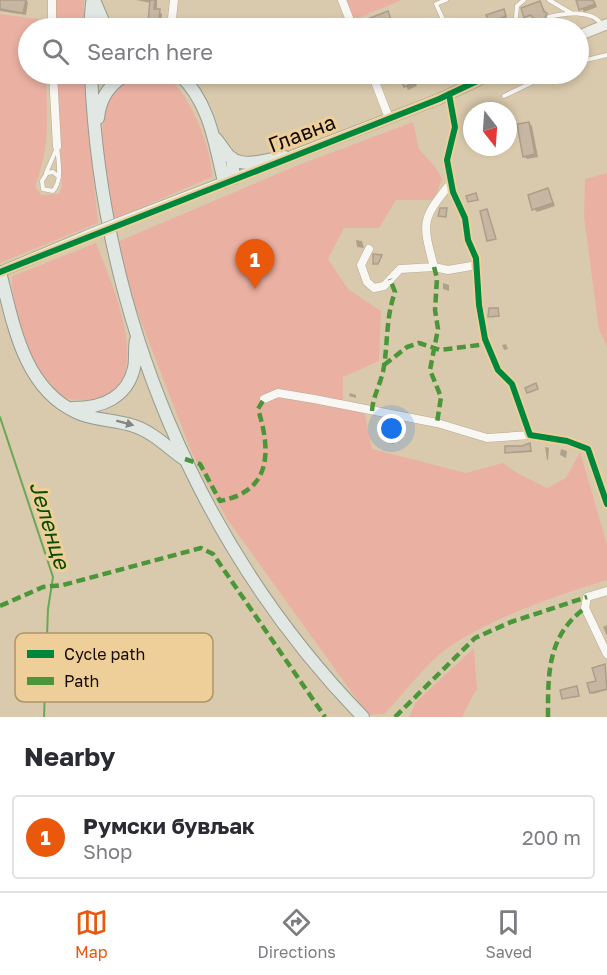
<!DOCTYPE html>
<html lang="en">
<head>
<meta charset="utf-8">
<style>
  :root { --surface:#fff; --page:#f7f7f7; --text:#2b2b33; --muted:#7c7c81; --line:#e1e1e2; --accent:#ea580c }
  body { margin:0; font-family:"Golos Text",sans-serif; background:var(--page); color:var(--text) }
  .compass { position:absolute; left:463px; top:102px; width:54px; height:54px; border-radius:50%; background:var(--surface); box-shadow:0 3px 9px #0003; rotate:163deg }
  .you { position:absolute; left:392px; top:429px; width:21px; height:21px; margin:-15px; border:4px solid #fff; border-radius:50%; background:#1a73e8; box-shadow:0 0 0 9px #1a73e833 }
  .badge { display:grid; place-items:center; width:39px; height:39px; border-radius:50%; background:var(--accent); color:#fff; font-size:20px; font-weight:700 }
  .pin { position:absolute; translate:-50% -50px; filter:drop-shadow(0 2px 3px #0008) }
  .pin::after { content:''; position:absolute; top:32px; width:21px; height:18px; background:inherit; clip-path:polygon(0 0,100% 0,50% 100%) }
  .list { margin:0; padding:0; list-style:none }
  h2 { display:flex; justify-content:space-between; align-items:center; height:78px; margin:0; padding:0 24px; font-size:26px }
  h2 small { font-size:20px; font-weight:400; color:var(--muted) }
  .list li { display:grid; grid-template-columns:39px 1fr auto; gap:18px; align-items:center; box-sizing:border-box; height:84px; margin:0 12px 12px; padding:0 12px; border:2px solid var(--line); border-radius:6px }
  .list b { display:block; font-size:22px; white-space:nowrap }
  .list p { margin:0; font-size:20px; white-space:nowrap; color:var(--muted) }
  .list em { font-size:20px; font-style:normal; color:var(--muted) }
  .icon { flex:none; width:33px; height:33px; fill:none; stroke:currentColor; stroke-width:2; stroke-linecap:round; stroke-linejoin:round }
  .map { position:relative; flex:none; width:607px; height:717px; overflow:hidden }
  .search { position:absolute; background:var(--surface); box-shadow:0 3px 9px #0003; left:18px; right:18px; top:18px; height:66px; display:flex; align-items:center; gap:15px; box-sizing:border-box; padding:0 21px; border-radius:33px; color:var(--muted); font-size:22px }
  .sheet { height:174px; background:var(--surface) }
  nav { display:flex; justify-content:space-around; align-items:center; box-sizing:border-box; height:84px; border-top:2px solid var(--line); background:var(--surface); font-size:16px; color:var(--muted) }
  nav a { display:grid; justify-items:center; gap:3px }
  nav .on { color:var(--accent) }
  .map>svg:first-child { display:block }
  .green { fill:#eab1a3 }
  .shadow { fill:#0003 }
  .lines { fill:none; stroke-linecap:round; stroke-linejoin:round }
  .stream { stroke:#6ba855; stroke-width:2 }
  .building { fill:#c7b6a2; stroke:#ad9d89; stroke-width:1.5 }
  .lane-casing { stroke:#b7aa92; stroke-width:5 }
  .street-casing { stroke:#b7aa92; stroke-width:9 }
  .secondary-casing { stroke:#b7aa92; stroke-width:12 }
  .primary-casing { stroke:#959b8f; stroke-width:14 }
  .lane { stroke:#f9f7f3; stroke-width:4 }
  .street { stroke:#f9f7f3; stroke-width:8 }
  .secondary { stroke:#eeefeb; stroke-width:10 }
  .primary { stroke:#e1e7e3; stroke-width:12 }
  .secondary-bridge-casing { stroke:#b7aa92; stroke-width:12; stroke-linecap:butt }
  .secondary-bridge { stroke:#eeefeb; stroke-width:10 }
  .quiet { stroke:#4a9639; stroke-width:4.5; stroke-dasharray:9 4.5; stroke-linecap:butt }
  .cycleway-casing { stroke:#eecf99; stroke-width:10 }
  .cycleway { stroke:#00873e; stroke-width:6 }
  .oneway { fill:#85847d }
  .labels { text-anchor:middle; stroke-width:6; stroke-linejoin:round; paint-order:stroke }
  .street-label { font-size:21px; fill:#140a00; stroke:#eecf99 }
  .water-label { font-size:22px; font-style:italic; fill:#094c01; stroke:#eecf99 }
  .key { fill:#eecf99; stroke:#ad946b; stroke-width:1.5 }
  .key-label { font-size:16px; fill:#140a00 }
</style>
</head>
<body>
<div class="map">
<svg width="607" height="717" viewBox="0 0 607 717">
  <rect width="100%" height="100%" fill="#dacaad"/>
  <path class="green" d="M56,0H84V28H55Z
    M346,0H402L353,20Z
    M0,14L45,20V28H28V74H46C47,116 51,145 35,186L41,195L59,194L62,186L57,74H84L98,223L0,263Z
    M135,75C146,75 158,74 168,79C190,92 213,152 212,177L114,219L101,142L104,115L114,88Z
    M413,122L419,149L436,168L442,179L434,200H396L379,228H344L328,259L348,289L381,311L379,361L343,377V403L364,410L372,449L466,473L503,463L517,473L547,488L566,478L580,452L607,544V580C555,596 490,618 445,650C424,666 403,695 384,714L368,715L227,519L192,453L135,306L117,242L296,166Z
    M607,173V346L599,330L584,217L585,179Z
    M96,243C110,280 158,382 98,398C85,401 65,401 53,394C37,384 6,293 13,276Z
    M474,648L477,688L462,717H409L416,702Z"/>
  <path class="shadow" d="M0,0H26L28,2L26,15L0,11Z
    M136,0H157V10L162,14L161,28H142V23L149,24L151,3Z
    M578,0H594L597,7L584,12Z
    M541,4L547,14L546,21L553,28H536L538,21L533,16L525,17Z
    M505,12L507,18L490,22Z
    M387,13L395,28H364L362,23Z
    M482,25L485,28H473Z
    M400,74H412L417,86L408,90Z
    M529,123L532,126L538,157L527,159L524,156Z
    M548,190L555,206L537,212L534,209Z
    M356,240L362,241L364,248L357,247Z
    M443,283L449,285V291L443,289Z
    M506,344L508,349L504,350L502,345Z
    M350,393L356,395V398L349,396Z
    M389,439L394,440V444L388,443Z
    M530,445L532,452L507,453L523,448Z
    M545,447L549,448L548,460H547Z
    M561,449L567,451L566,458L560,455Z
    M607,625V636L603,627Z
    M605,666L607,690L593,694L591,692Z
    M576,688L579,697L563,698Z"/>
  <g class="lines">
    <path class="stream" d="M0,417L53,577L48,609L44,717"/>
  </g>
  <path class="building" d="M0,0H26L23,13L0,9Z
    M150,0H155L154,9H160L158,28H140L141,21L148,22Z
    M576,0H593L595,4L579,10Z
    M540,1L544,12L547,13L545,18L550,21L553,27L535,28L536,20L530,15L524,18L521,8Z
    M504,9L506,16L489,23L486,15Z
    M388,11L394,28H363L360,22Z
    M399,74H411L415,83L404,87Z
    M529,122L535,154L523,157L517,124Z
    M548,188L553,203L532,210L528,195Z
    M476,193L478,200L468,202L466,196Z
    M440,208H447L446,217L438,216Z
    M487,209L496,239L487,241L480,211Z
    M373,254L382,255L378,264H373Z
    M489,308H498L499,316L488,317Z
    M536,383L538,389L527,393L525,388Z
    M530,443L531,451L505,453V446H522Z
    M605,664L607,689L590,693L587,683L596,681L592,668Z
    M577,686L579,696L562,699L560,690Z"/>
  <g class="lines">
    <defs>
      <path id="lane" d="M446,0L436,4L447,28
        M549,0L571,13
        M549,17C564,13 592,9 602,25
        M515,28L517,6L524,0
        M520,28L533,23
        M578,62L607,55
        M504,96L550,74
        M57,146C58,160 63,180 53,191L43,189L42,181L47,173L53,172L59,177
        M46,173L56,150"/>
      <path id="street" d="M342,0L353,28
        M52,28V0
        M171,28L174,0
        M53,74L57,146
        M372,74L389,118
        M449,94L455,127L447,160L453,192L465,218L468,240L476,258L479,305L485,339L498,370L512,384L530,435L567,441L588,449L607,504
        M369,249L361,265L367,282L374,288L384,286L400,269L434,267L448,270L477,265
        M434,267C422,222 421,220 450,184
        M264,399L278,393L314,399L437,423L487,438L530,435
        M607,591L587,597L585,608L607,654"/>
      <path id="secondary" d="M578,36L607,24
        M121,222L439,99L492,74
        M0,272L88,235"/>
      <path id="primary" d="M94,0L106,28
        M90,28L92,3
        M91,74C101,312 196,545 363,717
        M179,74C209,101 215,143 224,182
        M98,118C100,98 110,83 128,74
        M215,138C221,144 225,153 231,158C247,169 268,158 285,157
        M232,158L234,178
        M0,272C13,322 23,388 76,412C93,421 115,419 134,426C153,432 168,448 184,459
        M73,408C101,408 127,398 134,368C136,359 134,349 136,340"/>
    </defs>
    <use href="#lane" class="lane-casing"/>
    <use href="#street" class="street-casing"/>
    <use href="#secondary" class="secondary-casing"/>
    <use href="#primary" class="primary-casing"/>
    <use href="#lane" class="lane"/>
    <use href="#street" class="street"/>
    <use href="#secondary" class="secondary"/>
    <use href="#primary" class="primary"/>
    <defs>
      <path id="secondary-bridge" d="M88,235L121,222"/>
    </defs>
    <use href="#secondary-bridge" class="secondary-bridge-casing"/>
    <use href="#secondary-bridge" class="secondary-bridge"/>
    <path class="quiet" d="M434,267L437,278L435,310L438,329L430,370L441,397L437,423
      M384,365L407,347L419,343L440,350L487,344
      M372,411C373,395 382,382 384,366C388,340 386,317 395,292L390,279
      M185,459L200,464L220,501C272,491 271,451 258,409L264,399
      M0,606L43,587L63,585L201,548L213,554L325,717
      M395,717L475,638L511,622L587,597
      M548,717C548,674 547,636 585,608"/>
    <defs>
      <path id="cycleway" d="M449,94L455,127L447,160L453,192L465,218L468,240L476,258L479,305L485,339L498,370L512,384L530,435L567,441L588,449L607,504
        M0,272L439,99L492,74"/>
    </defs>
    <use href="#cycleway" class="cycleway-casing"/>
    <use href="#cycleway" class="cycleway"/>
  </g>
  <defs><path id="oneway-solid" d="M-6-.8H1V-3.2L6.5 0L1 3.2V.8H-6Z" transform="scale(1.5)"/></defs>
  <use class="oneway" href="#oneway-solid" transform="translate(125 423) rotate(15)"/>
  <g class="labels">
    <g class="street-label">
      <text transform="translate(302 134) rotate(-21)" y="7">Главна</text>
    </g>
    <g class="water-label">
      <text transform="translate(50 525) rotate(73)" y="8">Јеленце</text>
    </g>
  </g>
  <rect x="15" y="633" width="198" height="69" rx="9" class="key"/>
  <rect x="27" y="650" width="27" height="8" fill="#00873e"/>
  <rect x="27" y="677" width="27" height="8" fill="#4a9639"/>
  <g class="key-label">
    <text x="64" y="660">Cycle path</text>
    <text x="64" y="687">Path</text>
  </g>
</svg>
<svg class="compass" viewBox="-18 -18 36 36"><path d="M0-13l5 13h-10z" fill="#e53935"/><path d="M0 13l5-13h-10z" fill="#7c7c81"/></svg>
<div class="you"></div>
<div class="pin badge" style="left:255px;top:289px">1</div>
<div class="search"><svg class="icon" aria-label="search" viewBox="0 0 24 24"><circle cx="10" cy="10" r="6"/><path d="M15 15l6 6"/></svg>Search here</div>
</div>
<section class="sheet">
<h2>Nearby<small></small></h2>
<ul class="list">
<li><span class="badge">1</span><div><b>Румски бувљак</b><p>Shop</p></div><em>200 m</em></li>
</ul>
</section>
<nav>
<a class="on"><svg class="icon" aria-label="map" viewBox="0 0 24 24"><path d="M3 6l6-2 6 2 6-2v14l-6 2-6-2-6 2zM9 4v14M15 6v14"/></svg>Map</a>
<a><svg class="icon" aria-label="directions" viewBox="0 0 24 24"><path d="M12 3l9 9-9 9-9-9zM9 14v-3h6M13 9l2 2-2 2"/></svg>Directions</a>
<a><svg class="icon" aria-label="saved" viewBox="0 0 24 24"><path d="M7 4h10v16l-5-4-5 4z"/></svg>Saved</a>
</nav>
</body>
</html>
